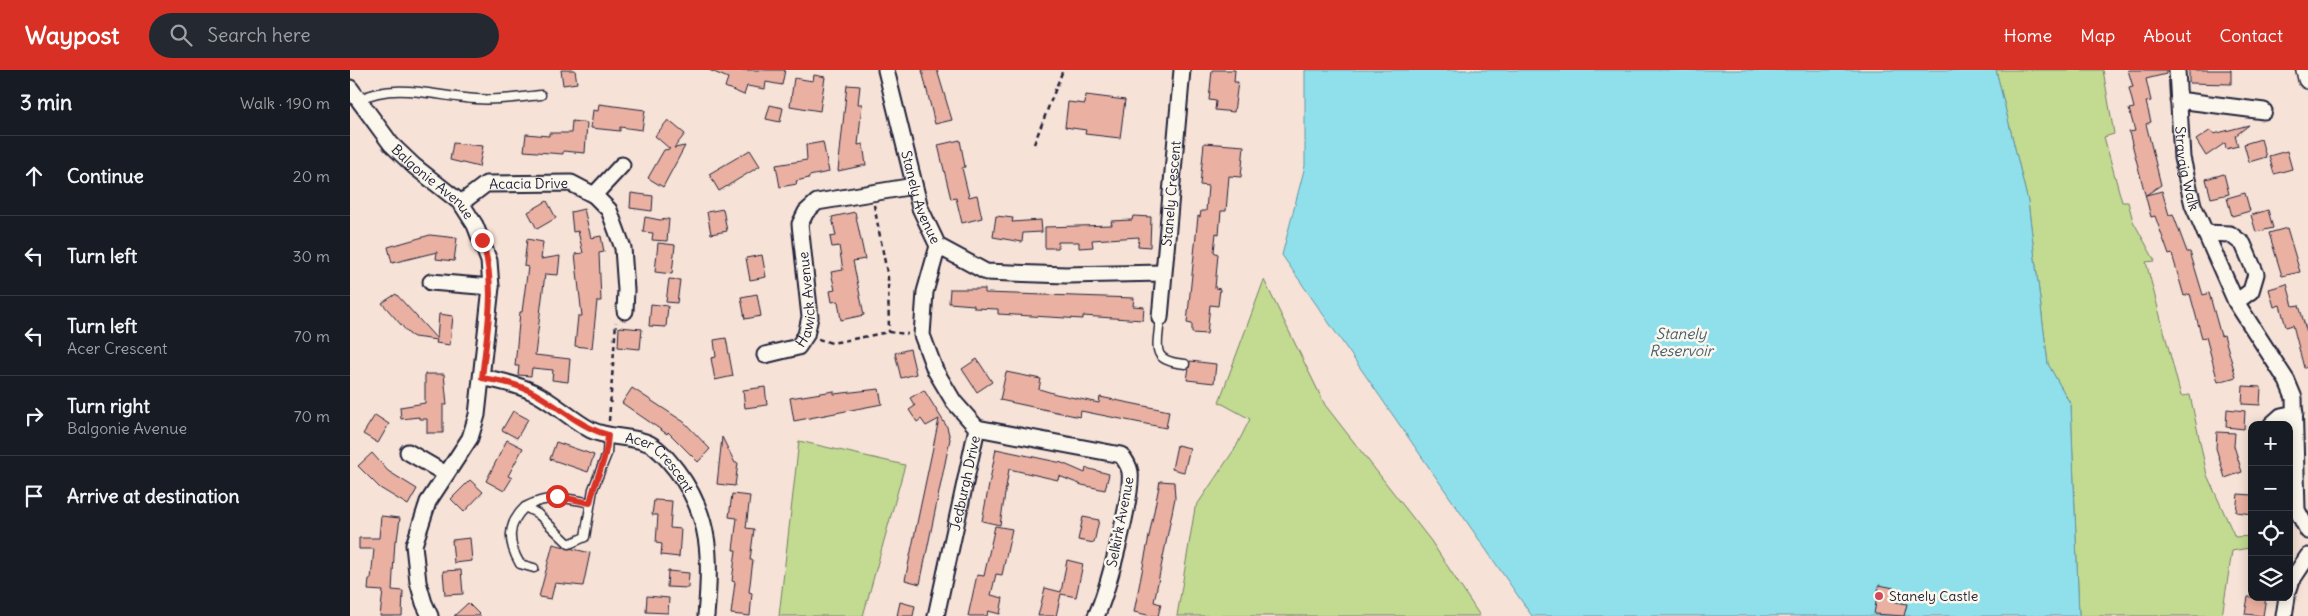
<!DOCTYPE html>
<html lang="en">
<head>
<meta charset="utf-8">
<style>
  :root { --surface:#171b24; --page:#242831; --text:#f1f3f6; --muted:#9ea1a6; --line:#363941; --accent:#d93025 }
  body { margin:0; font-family:Delius,sans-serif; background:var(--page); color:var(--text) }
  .controls { position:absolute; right:15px; bottom:15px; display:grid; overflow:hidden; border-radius:10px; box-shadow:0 2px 12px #0003 }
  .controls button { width:45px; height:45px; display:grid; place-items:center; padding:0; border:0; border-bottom:1px solid var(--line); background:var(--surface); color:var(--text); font:25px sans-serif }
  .stop { position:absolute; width:15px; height:15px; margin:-11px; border:4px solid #d93025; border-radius:50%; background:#fff }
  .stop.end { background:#d93025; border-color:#fff; box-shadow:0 1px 5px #0008 }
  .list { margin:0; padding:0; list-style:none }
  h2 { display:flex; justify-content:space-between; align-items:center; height:65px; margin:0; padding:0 20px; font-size:21px }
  h2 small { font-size:16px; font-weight:400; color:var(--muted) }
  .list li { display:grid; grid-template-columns:32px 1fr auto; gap:15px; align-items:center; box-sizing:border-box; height:80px; padding:0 20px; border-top:1px solid var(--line) }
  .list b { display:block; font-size:19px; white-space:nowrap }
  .list p { margin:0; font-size:16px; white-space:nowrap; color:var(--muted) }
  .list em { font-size:16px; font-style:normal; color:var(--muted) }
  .icon { flex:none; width:28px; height:28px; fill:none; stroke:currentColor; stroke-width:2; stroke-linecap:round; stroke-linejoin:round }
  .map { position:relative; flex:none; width:1958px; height:546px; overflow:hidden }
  header { display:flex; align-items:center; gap:30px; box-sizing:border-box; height:70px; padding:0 25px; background:var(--accent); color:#fff }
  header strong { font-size:24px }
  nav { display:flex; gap:28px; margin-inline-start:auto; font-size:18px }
  .search { width:350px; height:45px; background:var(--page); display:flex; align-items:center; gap:12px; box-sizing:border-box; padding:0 18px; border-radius:28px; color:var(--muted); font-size:19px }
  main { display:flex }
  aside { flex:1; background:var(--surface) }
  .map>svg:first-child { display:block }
  .green { fill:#c2db91; stroke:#727e66 }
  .water { fill:#90e0eb; stroke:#6494a5 }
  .building { fill:#eab1a2; stroke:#22223b }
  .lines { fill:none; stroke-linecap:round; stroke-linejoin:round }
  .service-casing { stroke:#22223b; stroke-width:11 }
  .minor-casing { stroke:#22223b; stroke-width:19 }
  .tertiary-casing { stroke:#22223b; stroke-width:22 }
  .path { stroke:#22223b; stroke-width:2.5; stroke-dasharray:5 4; stroke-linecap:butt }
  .service { stroke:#fbf7ec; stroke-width:8 }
  .minor { stroke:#fbf7ec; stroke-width:15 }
  .tertiary { stroke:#fbf7ec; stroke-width:19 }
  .route { stroke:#d93025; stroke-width:6 }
  .poi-dot { fill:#d1495b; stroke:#fbf7ec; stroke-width:2 }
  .labels { text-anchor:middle; stroke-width:5; stroke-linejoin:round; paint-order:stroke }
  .street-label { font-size:14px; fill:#22223b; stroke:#fbf7ec }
  .poi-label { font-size:14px; fill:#22223b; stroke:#fbf7ec; text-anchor:start }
  .water-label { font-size:15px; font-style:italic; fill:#435b70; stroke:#fbf7ec }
</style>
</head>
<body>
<header>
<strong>Waypost</strong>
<div class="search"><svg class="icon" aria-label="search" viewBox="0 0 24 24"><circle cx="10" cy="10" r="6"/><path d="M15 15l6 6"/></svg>Search here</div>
<nav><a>Home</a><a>Map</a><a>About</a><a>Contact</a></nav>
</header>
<main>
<aside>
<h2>3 min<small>Walk · 190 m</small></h2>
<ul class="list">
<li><svg class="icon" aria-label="ahead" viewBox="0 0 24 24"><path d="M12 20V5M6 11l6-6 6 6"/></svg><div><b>Continue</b></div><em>20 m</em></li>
<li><svg class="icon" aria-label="left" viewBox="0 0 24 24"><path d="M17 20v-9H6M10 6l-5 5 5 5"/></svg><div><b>Turn left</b></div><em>30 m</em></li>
<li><svg class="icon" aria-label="left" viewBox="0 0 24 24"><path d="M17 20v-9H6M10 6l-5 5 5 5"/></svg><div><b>Turn left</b><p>Acer Crescent</p></div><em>70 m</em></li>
<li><svg class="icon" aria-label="right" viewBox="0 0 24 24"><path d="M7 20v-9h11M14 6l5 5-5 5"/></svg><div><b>Turn right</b><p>Balgonie Avenue</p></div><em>70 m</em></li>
<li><svg class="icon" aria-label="arrive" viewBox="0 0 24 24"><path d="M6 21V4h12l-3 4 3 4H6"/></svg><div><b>Arrive at destination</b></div></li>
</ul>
</aside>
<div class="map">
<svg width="1958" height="546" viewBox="0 0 1958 546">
  <rect width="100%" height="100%" fill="#f6e2d6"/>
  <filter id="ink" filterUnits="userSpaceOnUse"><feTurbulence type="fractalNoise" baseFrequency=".02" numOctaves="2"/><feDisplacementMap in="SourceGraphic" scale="10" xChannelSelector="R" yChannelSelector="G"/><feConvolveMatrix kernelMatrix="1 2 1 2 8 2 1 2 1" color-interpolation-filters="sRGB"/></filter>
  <g filter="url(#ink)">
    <path class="green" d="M1646,0H1753L1764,64L1754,67L1772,132H1778L1783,151L1805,191L1796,192L1831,326L1840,325L1857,405L1885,467L1902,466L1899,478L1882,481L1872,546H1729L1721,335L1698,294L1678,132Z
      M914,210L975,335L1081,471L1130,546H827L845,438L886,377L900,349L869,332Z
      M449,371L555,395L513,546H429Z"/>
    <path class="water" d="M955,0H1646L1678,132L1698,294L1721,335L1729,546H1182L932,185L955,96Z"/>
    <path class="building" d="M211,0H225L227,13L213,15Z
      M359,0H435L432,15L416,12L415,19L397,16L394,25L375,17L378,8Z
      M572,0H587L602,50L585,54Z
      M862,0H885L884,12H888L884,42L865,40L866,31L859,30Z
      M1778,0H1816V4L1796,9L1801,31L1796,32L1801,52L1796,54L1811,115L1796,125L1812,121L1819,145L1823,144L1837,182H1840L1853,225L1859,223L1871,266L1874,265L1886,307L1868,312L1856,267L1852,268L1840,224L1834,226L1822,184L1819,185L1805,146L1801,147L1779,62L1785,61L1779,39L1784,38L1779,18L1783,17Z
      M1839,0H1881V14L1839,13Z
      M464,5L475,7L470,41L440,36L444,8L463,11Z
      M497,15L510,16L508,34H512L508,75L513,74L516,95L488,101Z
      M736,25L775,30L770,68L735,64L736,60L715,57L718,32L735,34Z
      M249,34L295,40L292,60L270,57V61L241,58L243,40L248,41Z
      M420,35L433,38L430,52L416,49Z
      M318,50L335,64L324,78L335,76L313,117L298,108L314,80L320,79L305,66Z
      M222,51L237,53L235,83L213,81V84L174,81L176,64L199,66V63H221Z
      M1899,55L1885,66L1888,76L1876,79L1875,73L1856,86L1846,70L1861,60L1864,64Z
      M1911,69L1916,87L1899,92L1894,74Z
      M610,70L615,97L612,98L619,127L627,125L632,148L612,153L606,128L601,129L588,75Z
      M473,72L479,102L459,106V108L446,111L447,114L430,117L426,95L457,90L456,75Z
      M103,73L133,76L129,97L100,90Z
      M854,73L894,76L891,107L879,106L876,141H871L869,164L866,163L864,182L868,184L865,218L870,219L868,236L860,235L857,264L842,263V254L837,253L848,146L850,147L851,141H856L858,116L850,115Z
      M400,80L410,96L369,121L359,104Z
      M1937,81L1942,99L1924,104L1919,86Z
      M1874,104L1879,124L1861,128L1856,109Z
      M281,123L303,126L302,141L280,138Z
      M1895,123L1900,141L1882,146L1877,128Z
      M197,131L206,148L187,159L178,142Z
      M234,139L241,168L251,166L254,182L249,183L251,231H247L242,278L225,276L228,246H232L225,184L233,183L228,161L223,162L221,142Z
      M373,139L377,161L361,164L357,142Z
      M1918,140L1923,158L1906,162L1901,145Z
      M505,142L515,189L503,191L514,245L491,250L488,231L482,232L480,221L485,220L481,202L493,200L489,176L482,177L480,167L486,166L482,147Z
      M646,146L663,148L662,152L691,150L692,162L673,163L672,172L643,167Z
      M783,146L801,147L800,177L788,176L789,167L742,170L743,177L729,178V172H708V178H695V157L762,155L761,151L782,150Z
      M295,147L310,150L319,149L317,171L302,170L303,163L293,162Z
      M1937,158L1950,202L1932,206L1919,163Z
      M80,165L107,168L104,191L86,189L87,182L42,193L38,177Z
      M177,169L193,172L191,189L210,186L208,205L195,204L185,285L220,289L218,312L202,310L203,300L182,298L181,306L168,305L169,296H165L170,242H172L178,197L174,196Z
      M308,173L325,175L322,204L305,202Z
      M412,185L416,207L400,210L396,188Z
      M319,209L330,210L327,233L316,232Z
      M1937,214L1943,236L1949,235L1958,267V297L1954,298L1943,255L1936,257L1930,235L1924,237L1919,219Z
      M600,219H635V223L784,228L783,236L794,237L793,250L733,246V249L648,244V239L624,238V235L599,233Z
      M46,224L87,269L89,244L103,246L100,275L86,273L87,270L64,267L59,264L32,233Z
      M407,224L411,246L395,249L391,227Z
      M301,234L318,236L316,257L299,256Z
      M269,257L292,259L290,279L268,277Z
      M376,268L383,306L365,310L361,288L366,287L364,270Z
      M560,279L566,304L551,308L545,283Z
      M627,289L642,312L627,322L612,299Z
      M840,291L866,294L864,313L837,310Z
      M656,302L691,309L689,319L706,324L749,333L750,327L819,341L816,358L731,341L730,347L650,330Z
      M75,304H94L97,335H93V363H77V349H69V347L51,349L50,337L75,333Z
      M1893,316L1911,317L1910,335L1892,334Z
      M415,317L417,335L395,338L393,320Z
      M282,318L334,352L360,379L348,392L318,362L317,364L272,333Z
      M529,319L532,334L444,351L440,328L484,321V324Z
      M574,320L597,357L600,369L570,514L555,510L589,349L576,356L571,349L567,352L559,340L565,336L560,328Z
      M1877,339L1895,341L1894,359L1876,357Z
      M163,341L178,349L167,368L152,360Z
      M25,345L39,354L28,373L13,364Z
      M1867,362L1885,363L1884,376L1892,402L1875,408L1866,378Z
      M372,367L385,393H388L385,416L367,414Z
      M157,370L173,378L158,406L162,408L154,421L136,411Z
      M206,372L244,385L238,402L200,389Z
      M827,375L840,378L834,402L822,399Z
      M646,379L712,393L735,403L736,398L759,404L755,420L732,415L709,406L708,410L659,399L650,455L632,451Z
      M22,383L38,401L67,419L58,435L30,418L8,396Z
      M120,410L133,422L114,442L101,429Z
      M810,411L824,412L825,428L804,532L811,534L808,546H802L784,542Z
      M382,424L400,426L396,458L404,459L400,490H403L399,522L402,523L400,546L381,544L385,512L382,511L386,480H383L387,448L379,447Z
      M1888,424L1902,425V444L1886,442Z
      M304,430L322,431L320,458L331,459L329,487L311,485L312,474L306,473L308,445H302Z
      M31,446L50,448L47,470H45L42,520L53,521L52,546H30L33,521L18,520L19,509H21L24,479H9V468H29Z
      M733,447L749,450L744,473L728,470Z
      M645,456L662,459L652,505L646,504L641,525L653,528L650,544L638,541L637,546H618L627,505L634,506Z
      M120,468L122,491L104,493L102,470Z
      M203,474L240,483L233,516L205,513L201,529L189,527Z
      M717,490L733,494L726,527L711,524L706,546H688L695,518L711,522Z
      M111,500L113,524L95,525L93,501Z
      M318,501L339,503L338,518L317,517Z
      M1529,515L1544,518L1541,531L1557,534L1554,546L1524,544Z
      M297,526L319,528L318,543L296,542Z
      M1898,527H1916L1913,546L1895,544Z
      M550,532L565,536L563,546H547Z
      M118,533L131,546H104Z"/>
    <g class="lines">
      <defs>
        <path id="service" d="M9,30C43,11 89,27 126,29C148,31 170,27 191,25
          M810,248C808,277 799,291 835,294
          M175,437C198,425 216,427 240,433
          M184,498L170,494C158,473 156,455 175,437L188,444L219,474L235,467L243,419L257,384L258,365"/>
        <g id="minor">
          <path id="s1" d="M536,0L570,138L588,176L636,202L716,205L813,203"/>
          <path id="s2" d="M1827,0L1832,88L1843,135L1886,232L1937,311L1944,328L1947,440L1958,461"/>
          <path id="s3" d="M0,18L41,74L64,96L111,133L125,155L139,191L141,217L127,345L120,368L78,432L64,475L68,512L74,533L80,546"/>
          <path d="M1828,30L1914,41"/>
          <path d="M244,125L272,95"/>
          <path id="s4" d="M111,133L136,114L221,113L244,125L259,140L273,178L276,220L275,241"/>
          <path d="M1855,163L1880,164L1893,174L1906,204L1901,221L1886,232"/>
          <path d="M81,212L141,217"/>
          <path id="s5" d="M810,248L832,0"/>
          <path id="s6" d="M415,285L448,277L456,265L460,247L450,154L456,142L467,132L564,116"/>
          <path id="s7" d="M132,307C149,311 167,314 183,322C204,332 220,349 241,360C259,369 282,365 300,374C311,380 319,391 327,401C362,447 361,491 356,546"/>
          <path d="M1921,355L1931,346L1945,343"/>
          <path d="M627,358L771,385C775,390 779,395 780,402C783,425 757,524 746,546"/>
          <path d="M58,382L96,404"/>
          <path d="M1939,519L1942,510L1958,486"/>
          <path id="s8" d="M586,546L627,358L604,332L585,300L572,265L575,222L588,176"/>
          <path d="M1934,546L1937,527"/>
        </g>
        <path id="tertiary" d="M1956,0L1958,9"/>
      </defs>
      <use href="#service" class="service-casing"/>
      <use href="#minor" class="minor-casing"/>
      <use href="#tertiary" class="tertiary-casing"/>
      <path class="path" d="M684,74L713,0
        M524,135L538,208L539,262
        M468,269L482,273L539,262L558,264
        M259,351L266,252"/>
      <use href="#service" class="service"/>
      <use href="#minor" class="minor"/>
      <use href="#tertiary" class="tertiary"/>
    </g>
  </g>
  <g class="lines" filter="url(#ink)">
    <path class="route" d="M132,170C147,215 137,261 132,308C150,311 168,314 184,323C210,337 230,357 258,365C257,390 245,409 240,433L207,426"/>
  </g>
  <circle class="poi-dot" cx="1529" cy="526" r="5"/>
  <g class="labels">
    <g class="street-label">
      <text dy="5" stroke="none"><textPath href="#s2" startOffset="99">Stravaig Walk</textPath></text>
      <text dy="5" stroke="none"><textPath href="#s3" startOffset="126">Balgonie Avenue</textPath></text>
      <text dy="5" stroke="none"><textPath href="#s4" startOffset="74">Acacia Drive</textPath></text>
      <text dy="5" stroke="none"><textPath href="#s5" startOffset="125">Stanely Crescent</textPath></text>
      <text dy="5" stroke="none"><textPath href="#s1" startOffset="132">Stanely Avenue</textPath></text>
      <text dy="5" stroke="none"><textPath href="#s6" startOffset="84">Hawick Avenue</textPath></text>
      <text dy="5" stroke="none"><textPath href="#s7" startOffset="202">Acer Crescent</textPath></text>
      <text dy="5" stroke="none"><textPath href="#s8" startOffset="136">Jedburgh Drive</textPath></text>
      <text transform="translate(770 452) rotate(-79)" y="5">Selkirk Avenue</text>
    </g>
    <g class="poi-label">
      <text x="1539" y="531">Stanely Castle</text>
    </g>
    <g class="water-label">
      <text x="1331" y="269">Stanely<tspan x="1331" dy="17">Reservoir</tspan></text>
    </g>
  </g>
</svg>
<div class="controls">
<button>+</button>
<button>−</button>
<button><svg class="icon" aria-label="locate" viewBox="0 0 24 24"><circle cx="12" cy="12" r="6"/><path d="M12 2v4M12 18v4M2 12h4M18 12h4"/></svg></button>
<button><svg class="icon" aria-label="layers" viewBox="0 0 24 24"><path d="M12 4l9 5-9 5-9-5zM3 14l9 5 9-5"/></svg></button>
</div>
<div class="stop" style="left:207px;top:426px"></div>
<div class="stop end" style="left:132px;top:170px"></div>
</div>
</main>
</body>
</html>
